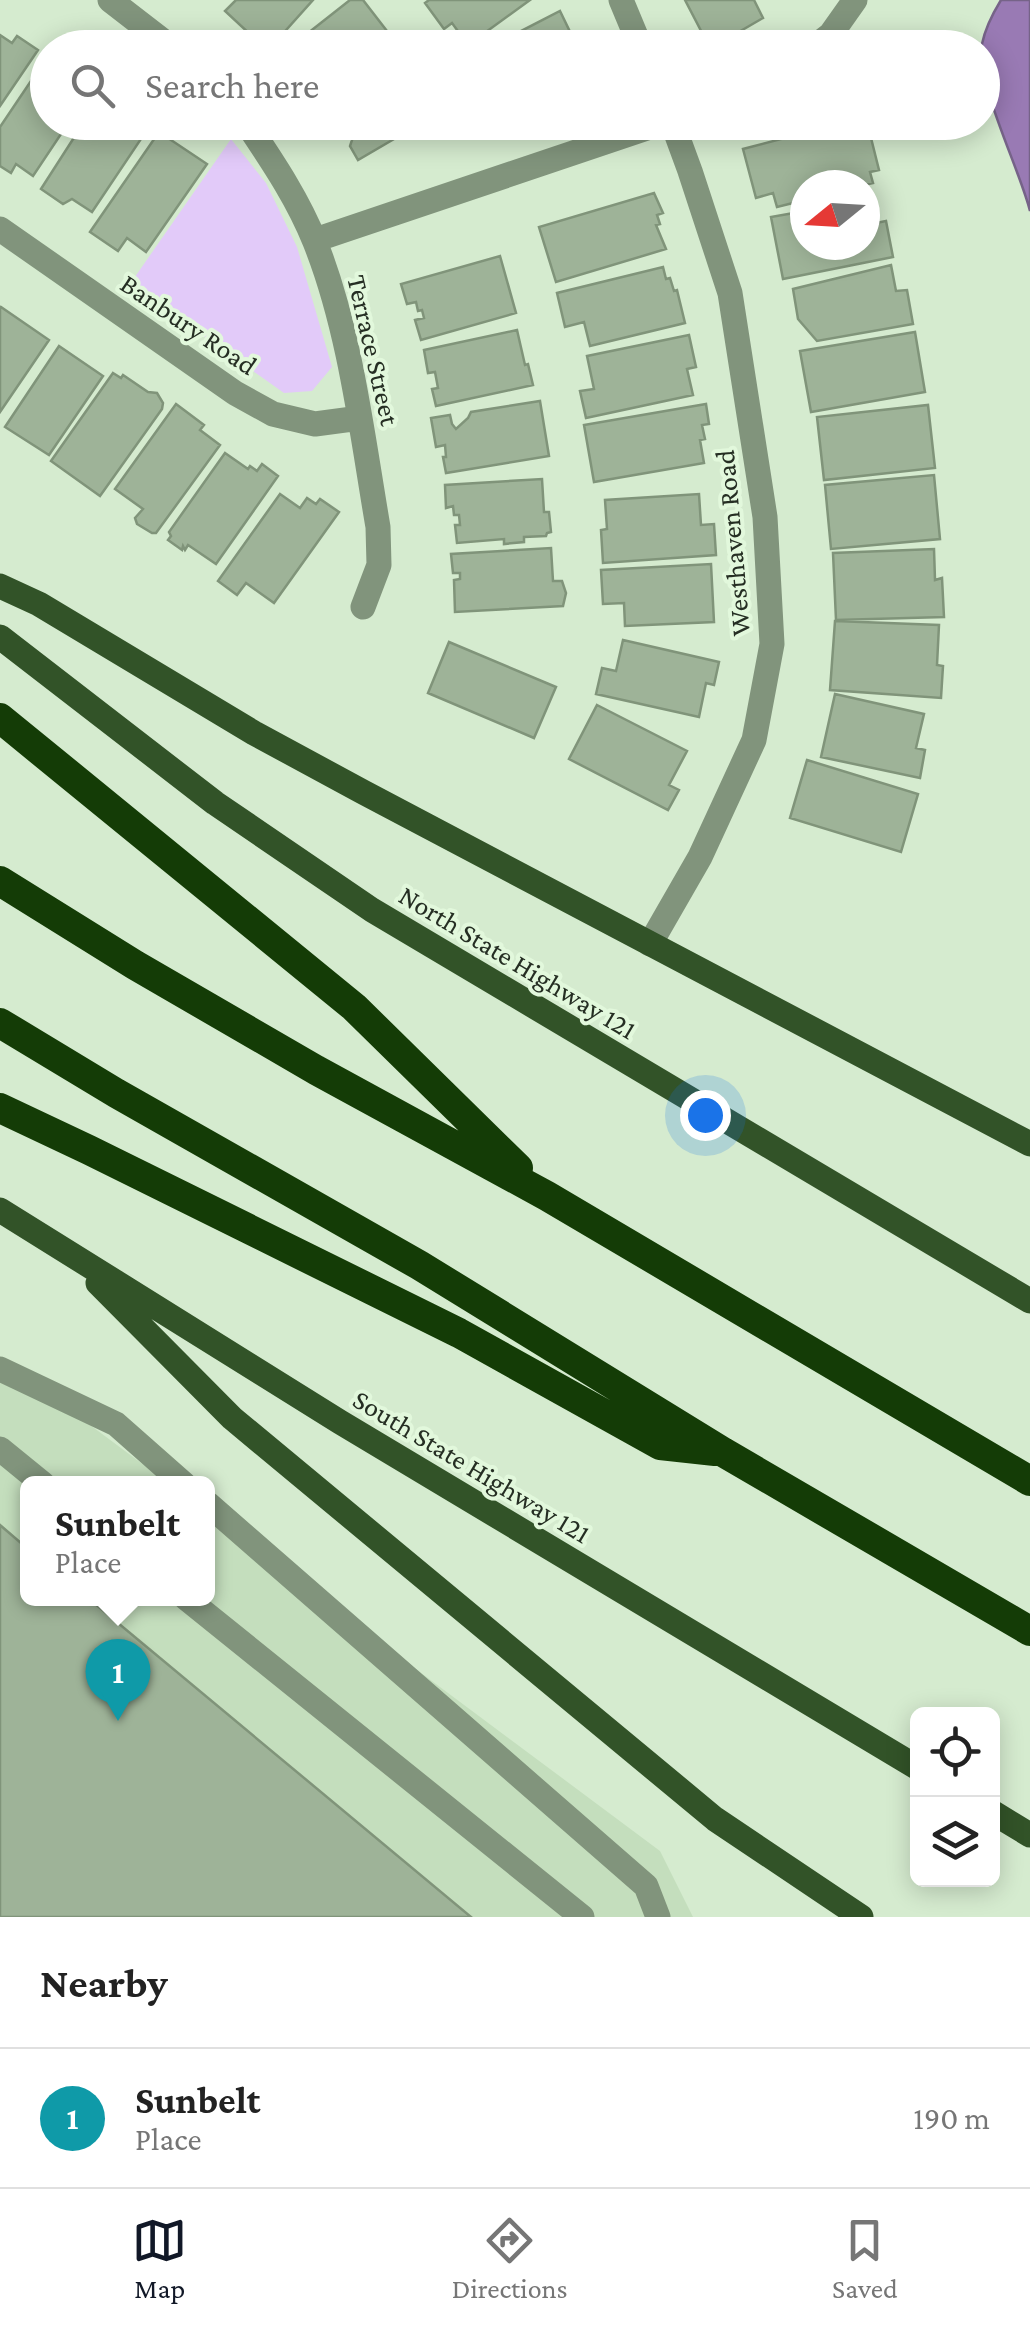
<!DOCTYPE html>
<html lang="en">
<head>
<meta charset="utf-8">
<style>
  :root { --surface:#fff; --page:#f6f6f6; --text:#222; --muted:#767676; --line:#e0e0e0; --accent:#111827 }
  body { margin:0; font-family:"Crimson Pro",serif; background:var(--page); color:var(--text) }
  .controls { position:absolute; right:30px; bottom:30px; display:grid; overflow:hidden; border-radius:15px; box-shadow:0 5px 25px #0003 }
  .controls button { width:90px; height:90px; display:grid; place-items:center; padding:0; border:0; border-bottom:2px solid var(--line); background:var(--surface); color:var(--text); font:50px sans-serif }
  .compass { position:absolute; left:790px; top:170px; width:90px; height:90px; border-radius:50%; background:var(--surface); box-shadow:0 5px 25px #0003; rotate:252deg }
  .you { position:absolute; left:705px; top:1115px; width:35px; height:35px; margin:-25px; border:8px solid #fff; border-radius:50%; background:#1a73e8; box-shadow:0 0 0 15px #1a73e833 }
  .badge { display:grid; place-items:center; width:65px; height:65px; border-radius:50%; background:var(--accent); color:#fff; font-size:32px; font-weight:700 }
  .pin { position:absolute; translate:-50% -82px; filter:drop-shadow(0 2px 5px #0008) }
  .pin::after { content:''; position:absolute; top:52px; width:35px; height:30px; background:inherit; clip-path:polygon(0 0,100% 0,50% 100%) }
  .popup { position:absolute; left:20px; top:1476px; width:195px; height:130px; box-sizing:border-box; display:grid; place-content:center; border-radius:15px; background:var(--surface); filter:drop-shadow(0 2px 8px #0005); font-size:32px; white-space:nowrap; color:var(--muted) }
  .popup b { font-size:38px; color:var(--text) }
  .popup::after { content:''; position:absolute; left:50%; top:100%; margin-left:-20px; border:20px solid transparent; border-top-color:var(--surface) }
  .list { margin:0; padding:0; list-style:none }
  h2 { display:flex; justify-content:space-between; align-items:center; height:130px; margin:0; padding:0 40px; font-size:42px }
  h2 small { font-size:32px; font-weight:400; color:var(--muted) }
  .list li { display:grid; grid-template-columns:65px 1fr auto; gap:30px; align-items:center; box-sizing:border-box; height:140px; padding:0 40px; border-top:2px solid var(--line) }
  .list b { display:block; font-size:38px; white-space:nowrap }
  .list p { margin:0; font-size:32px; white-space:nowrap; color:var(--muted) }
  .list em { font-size:32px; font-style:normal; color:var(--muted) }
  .icon { flex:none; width:55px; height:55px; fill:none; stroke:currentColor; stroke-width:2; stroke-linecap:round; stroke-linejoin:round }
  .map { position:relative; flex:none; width:1030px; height:1917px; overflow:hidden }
  .search { position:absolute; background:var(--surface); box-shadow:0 5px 25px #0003; left:30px; right:30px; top:30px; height:110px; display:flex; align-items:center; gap:25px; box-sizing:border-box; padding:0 35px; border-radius:55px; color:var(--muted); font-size:38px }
  .sheet { height:270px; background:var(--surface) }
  nav { display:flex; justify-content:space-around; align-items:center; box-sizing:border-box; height:140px; border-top:2px solid var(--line); background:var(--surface); font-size:28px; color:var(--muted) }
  nav a { display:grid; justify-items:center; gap:5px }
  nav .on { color:var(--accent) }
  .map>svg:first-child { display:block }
  .built { fill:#c4debd }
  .green { fill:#e2caf9 }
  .water { fill:#997ab4; stroke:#766388; stroke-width:2.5 }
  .building { fill:#9eb398; stroke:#80947a; stroke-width:2.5 }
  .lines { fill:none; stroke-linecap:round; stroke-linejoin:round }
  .minor { stroke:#81947c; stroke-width:25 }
  .major { stroke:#325328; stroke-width:25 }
  .highway { stroke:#143c06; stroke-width:30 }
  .labels { text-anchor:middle; stroke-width:8; stroke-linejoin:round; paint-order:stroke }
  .street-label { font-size:28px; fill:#252e23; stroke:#e2f8dc }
</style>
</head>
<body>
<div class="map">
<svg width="1030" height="1917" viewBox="0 0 1030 1917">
  <rect width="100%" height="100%" fill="#d5ebcf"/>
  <path class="built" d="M0,1358L168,1483L28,1484V1598H208V1514L660,1851L693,1917H0Z"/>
  <path class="green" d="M231,139L266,183L297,247L332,367L312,391L284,393L130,284Z"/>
  <path class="water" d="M1001,0H1030V211C1019,167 976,84 982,44C985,29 993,13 1001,0Z"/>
  <path class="building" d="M236,0H313L270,48H265L225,11Z
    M350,0H363L387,31L377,39L383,48H289Z
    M429,0H530L468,45L452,23L444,29L425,3Z
    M685,0H754L763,18L732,36L723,48H710Z
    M560,11L574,40L587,33L594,48H488Z
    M0,35L12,43L17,36L38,50L0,106Z
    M41,66L48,71V122H69L33,176L16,164L11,173L0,166V127Z
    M84,122H141L149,127L92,212L72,199L63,204L41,189Z
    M334,122H423L358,160L350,146L352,140L347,135L341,137Z
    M846,122H867L879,170L870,172L873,183L864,185H805V200L777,207L773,193L756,198L743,149Z
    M159,132L207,164L146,252L127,238L118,251L90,232Z
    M654,193L663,213L657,215L660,224L656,225L666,249L556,282L539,227Z
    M871,197L876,223L886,221L893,257L783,279L771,217L805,211V245H865V199Z
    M500,256L516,313L421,340L415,320L424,318L422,310L418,311L416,302L407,304L401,284Z
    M891,265L896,291L907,290L913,324L817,341L798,319L793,289Z
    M663,267L666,279L670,278L674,291L677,290L685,323L590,346L584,322L565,327L557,293Z
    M1,307L49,340L0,412V309Z
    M517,330L525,365L528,364L533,385L436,406L432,389L438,388L435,372L428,373L424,350Z
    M915,332L925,392L811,412L800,351Z
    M689,335L696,367L687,369L693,395L586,418L580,391L594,389L587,356Z
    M59,346L103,376L49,455L5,427Z
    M113,373L121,378L123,375L148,392L157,393L163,403L162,409L100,496L51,461Z
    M540,401L549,456L446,473L443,457H446L445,445L436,447L431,418L450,415L452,424L456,429L468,418L471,412Z
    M176,404L204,425L200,430L220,445L156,533H152L137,524L135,518L143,509L115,489Z
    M706,404L709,424L702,425L705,439L700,440L704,463L594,482L584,425Z
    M928,405L935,468L824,480L817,417Z
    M225,453L248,469L250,466L257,471L262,464L278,476L216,564L188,545L185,550L183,546L182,550L168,540L171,536L169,532Z
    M934,475L940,539L831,549L825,485Z
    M542,479L544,512H549L551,532L547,533L546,536L524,537V542L504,544V539L457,543L455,525H460L459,515H454L453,506L446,508L445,485Z
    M280,494L300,508L307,498L316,504L320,499L339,512L274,603L246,583L237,595L218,581Z
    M699,494L701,525L714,524L716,555L603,563L601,530L607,529L605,500Z
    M551,548L553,581H562L566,593L563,606L455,612L454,580L460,579V573H453L451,554Z
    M934,549L935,580L942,578L944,617L836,620L833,553Z
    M711,564L714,622L625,626L624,603L603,604L601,570Z
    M835,621L939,625L937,665L943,666L941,698L830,690Z
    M623,640L719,662L714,685L706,683L699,717L596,694L602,668L616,671Z
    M449,642L556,687L534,738L428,693Z
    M835,694L924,714L916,748L925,750L920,778L821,757Z
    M597,705L687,751L669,785L679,790L668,810L569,759Z
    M807,760L918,794L901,852L790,818Z
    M0,1525L28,1549V1598H88L471,1917H0Z"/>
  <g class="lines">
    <path class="minor" d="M110,0L172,48
      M621,0L641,48
      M813,48L831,34L855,0
      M246,122C272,161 298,199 315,242C350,329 362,434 378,527L379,565L363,607
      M0,229L235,393L273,414L315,424L360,418
      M315,240L665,122
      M650,944L700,857L754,740L772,644L765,517L730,293L690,171L672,122
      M0,1369L116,1424L184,1484
      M0,1449L43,1484
      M208,1504L646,1886L658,1917
      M186,1598L582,1917"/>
    <path class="major" d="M0,586L39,604L254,733L363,792L1030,1144
      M0,637L215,803L372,910L1030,1301
      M0,1210L340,1422L918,1768
      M98,1283L232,1418L715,1819L861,1917
      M992,1812L1030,1835"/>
    <path class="highway" d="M0,718L354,1007L518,1168
      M0,881L135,965L316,1070L547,1196L1030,1481
      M0,1023L116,1093L419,1265L723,1452L1030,1631
      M0,1108L89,1150L459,1333L660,1445L715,1451"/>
  </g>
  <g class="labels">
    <g class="street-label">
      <text transform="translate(189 324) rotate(34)" y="10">Banbury Road</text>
      <text transform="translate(374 350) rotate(77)" y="10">Terrace Street</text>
      <text transform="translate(732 543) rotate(-95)" y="10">Westhaven Road</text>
      <text transform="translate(518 962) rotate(31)" y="10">North State Highway 121</text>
      <text transform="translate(472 1466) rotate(31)" y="10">South State Highway 121</text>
    </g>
  </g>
</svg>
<div class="controls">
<button><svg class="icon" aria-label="locate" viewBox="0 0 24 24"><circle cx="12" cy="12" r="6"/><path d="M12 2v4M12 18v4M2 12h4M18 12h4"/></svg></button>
<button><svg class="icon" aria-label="layers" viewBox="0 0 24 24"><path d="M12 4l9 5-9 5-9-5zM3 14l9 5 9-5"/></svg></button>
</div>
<svg class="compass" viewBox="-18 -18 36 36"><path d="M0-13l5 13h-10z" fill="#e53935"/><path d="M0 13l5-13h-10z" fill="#767676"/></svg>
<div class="you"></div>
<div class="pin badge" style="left:118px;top:1721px;background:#0f9aa8">1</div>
<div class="popup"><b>Sunbelt</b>Place</div>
<div class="search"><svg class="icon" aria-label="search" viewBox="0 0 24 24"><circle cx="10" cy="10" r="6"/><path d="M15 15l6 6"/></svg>Search here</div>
</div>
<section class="sheet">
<h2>Nearby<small></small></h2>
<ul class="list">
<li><span class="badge" style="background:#0f9aa8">1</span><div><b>Sunbelt</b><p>Place</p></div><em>190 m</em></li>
</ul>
</section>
<nav>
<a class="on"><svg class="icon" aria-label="map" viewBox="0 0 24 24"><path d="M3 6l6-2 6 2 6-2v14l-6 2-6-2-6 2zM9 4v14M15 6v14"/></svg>Map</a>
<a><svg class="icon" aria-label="directions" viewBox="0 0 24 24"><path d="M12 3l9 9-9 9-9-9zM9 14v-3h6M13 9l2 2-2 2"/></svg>Directions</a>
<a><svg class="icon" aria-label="saved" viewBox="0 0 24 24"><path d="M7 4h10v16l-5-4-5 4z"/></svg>Saved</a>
</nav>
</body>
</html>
